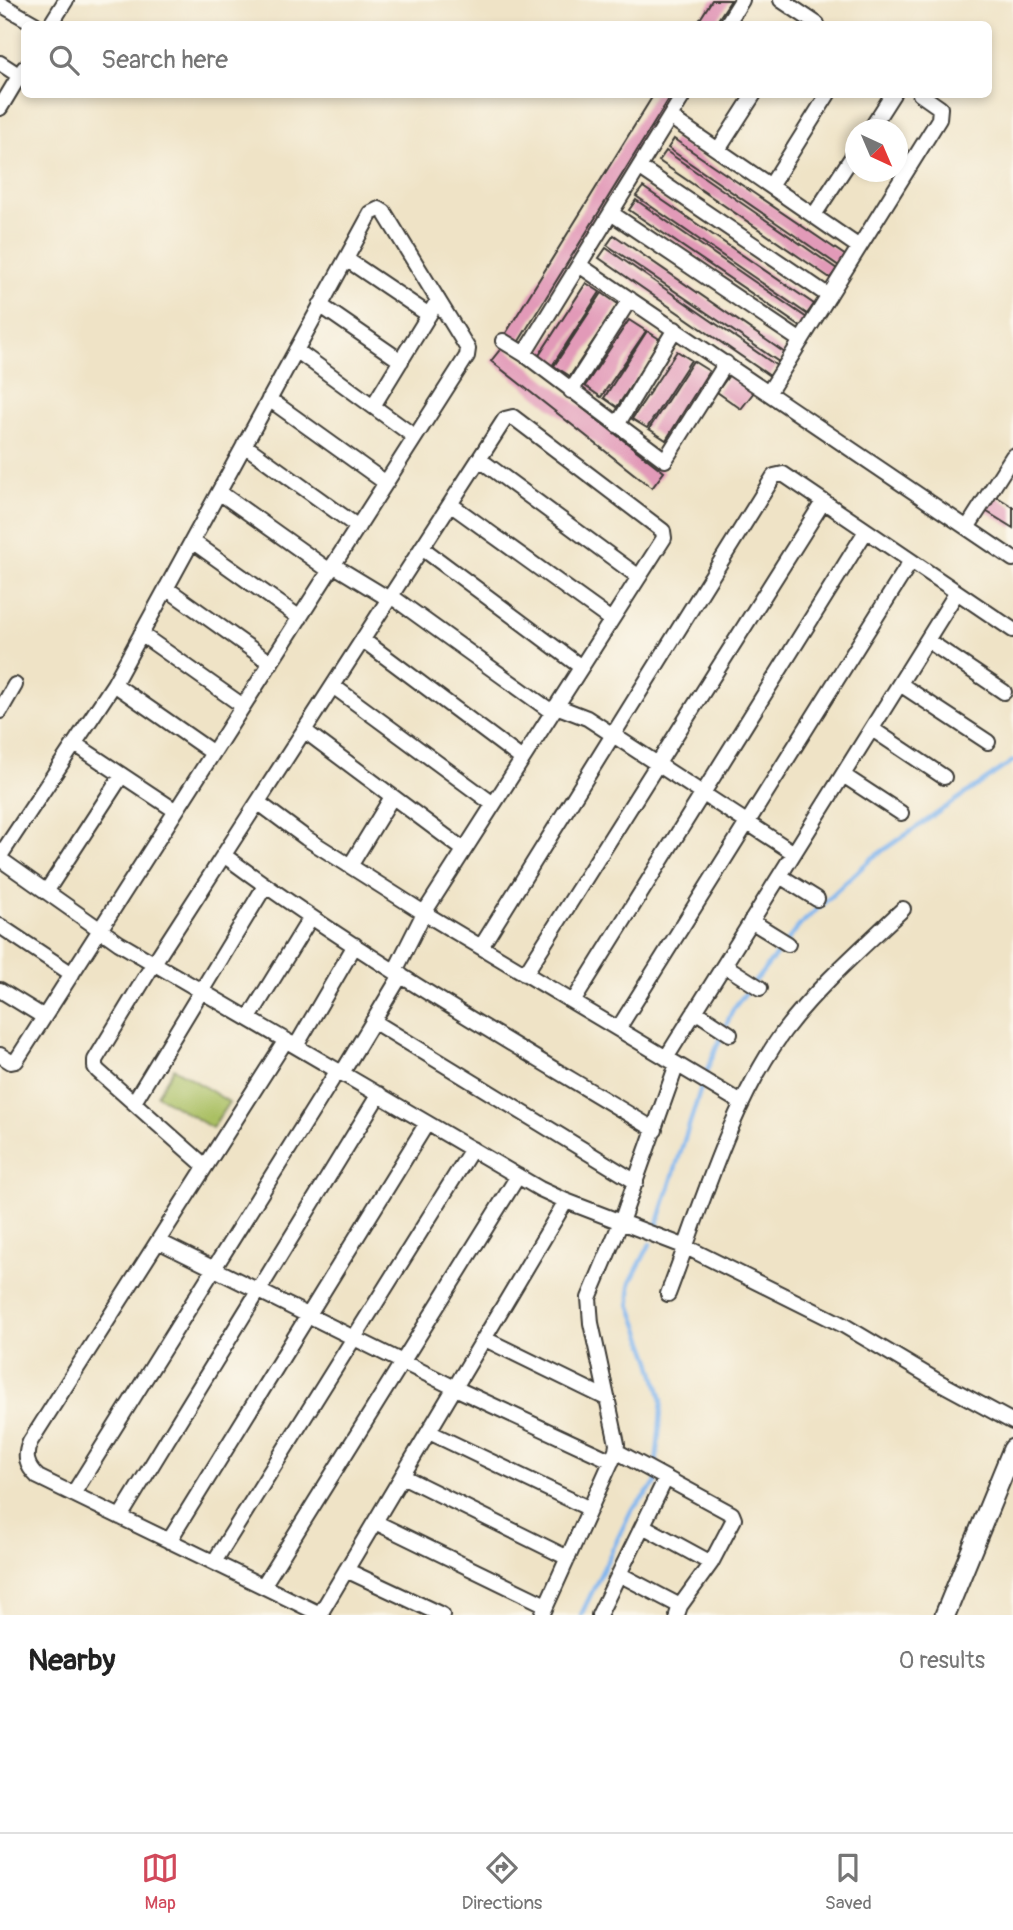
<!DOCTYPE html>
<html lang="en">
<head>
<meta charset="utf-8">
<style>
  :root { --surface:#fff; --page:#f2f2f2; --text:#222; --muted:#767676; --line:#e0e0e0; --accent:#d1495b }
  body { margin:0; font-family:Pangolin,sans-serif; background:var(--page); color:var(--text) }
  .compass { position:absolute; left:845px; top:119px; width:63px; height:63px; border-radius:50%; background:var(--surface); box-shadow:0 4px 10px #0003; rotate:136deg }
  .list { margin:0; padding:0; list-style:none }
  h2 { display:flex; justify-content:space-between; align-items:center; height:91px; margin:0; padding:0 28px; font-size:30px }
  h2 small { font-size:23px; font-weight:400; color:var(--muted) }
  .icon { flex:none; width:38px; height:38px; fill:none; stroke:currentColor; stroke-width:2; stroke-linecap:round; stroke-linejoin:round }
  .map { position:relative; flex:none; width:1013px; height:1615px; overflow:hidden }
  .search { position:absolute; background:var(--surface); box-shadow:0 4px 10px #0003; left:21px; right:21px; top:21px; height:77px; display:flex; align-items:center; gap:18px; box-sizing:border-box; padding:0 24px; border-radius:10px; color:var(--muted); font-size:26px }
  .sheet { height:217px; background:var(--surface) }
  nav { display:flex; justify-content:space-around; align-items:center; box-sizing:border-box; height:98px; border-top:2px solid var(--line); background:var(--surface); font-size:19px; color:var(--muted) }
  nav a { display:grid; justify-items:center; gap:4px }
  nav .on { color:var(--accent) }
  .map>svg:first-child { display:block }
  .green { fill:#aac064; stroke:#636e40; stroke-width:2 }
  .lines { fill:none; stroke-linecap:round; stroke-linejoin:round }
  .stream { stroke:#80b5ee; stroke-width:4.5 }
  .building { fill:#e29ab8 }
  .minor-casing { stroke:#3c3a36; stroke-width:18 }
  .secondary-casing { stroke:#3c3a36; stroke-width:23 }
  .minor { stroke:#fff; stroke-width:14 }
  .secondary { stroke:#fff; stroke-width:19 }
</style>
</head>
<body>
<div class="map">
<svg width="1013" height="1615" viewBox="0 0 1013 1615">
  <rect width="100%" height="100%" fill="#fbf7ec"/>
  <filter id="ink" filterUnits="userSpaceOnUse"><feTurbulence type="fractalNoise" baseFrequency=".0143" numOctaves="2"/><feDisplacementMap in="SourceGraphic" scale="14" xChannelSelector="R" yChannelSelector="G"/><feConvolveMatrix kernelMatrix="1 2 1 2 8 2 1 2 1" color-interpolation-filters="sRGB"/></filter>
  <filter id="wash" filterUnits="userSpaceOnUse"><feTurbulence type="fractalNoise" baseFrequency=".00686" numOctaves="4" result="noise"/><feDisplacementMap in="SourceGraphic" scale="28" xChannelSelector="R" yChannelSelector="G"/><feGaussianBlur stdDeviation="1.57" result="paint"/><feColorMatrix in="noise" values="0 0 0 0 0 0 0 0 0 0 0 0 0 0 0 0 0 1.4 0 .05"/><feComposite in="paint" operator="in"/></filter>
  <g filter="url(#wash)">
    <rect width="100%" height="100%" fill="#efe3c6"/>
    <path class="green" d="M174,1068L229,1102L212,1128L157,1095Z"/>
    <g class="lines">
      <path class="stream" d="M657,1226L706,1072L733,1009L799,926L872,858L1013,761
        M650,1244L630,1283V1304L651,1361L662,1400L656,1467
        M581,1615L631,1511L656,1483V1480"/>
    </g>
    <g id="blocks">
      <path class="building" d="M712,0H731L715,24H697Z
        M654,94H672L516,346L503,338Z
        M674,139L846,256L839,266L668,148Z
        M666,151L837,269L830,278L659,161Z
        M643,187L814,304L807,314L636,196Z
        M636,200L807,318L801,327L629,210Z
        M614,235L785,353L779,362L607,245Z
        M606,248L777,366L770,376L599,258Z
        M586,283L600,292L552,366L538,357Z
        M602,293L618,304L570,376L554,366Z
        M629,320L646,331L601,397L585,386Z
        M647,331L661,340L617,407L604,398Z
        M503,346L664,472L652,488L491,361Z
        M677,351L691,360L647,428L632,419Z
        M693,361L709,371L666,440L649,429Z
        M730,374L754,392L741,409L717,392Z
        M994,495L1013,507V528L984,510Z"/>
    </g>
  </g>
  <g filter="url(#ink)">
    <use href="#blocks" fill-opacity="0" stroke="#3c3a36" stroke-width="2"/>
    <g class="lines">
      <defs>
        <path id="minor" d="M781,0L817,24
          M0,4L35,24
          M51,24L66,0
          M727,24L742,0
          M0,63L20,76
          M0,108L24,68
          M670,117L859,247
          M870,130L893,94
          M718,150L754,94
          M639,167L829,296
          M771,185L828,94
          M611,213L801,341
          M814,215L856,151
          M346,259L429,315
          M579,265L1013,559
          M320,305L401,361
          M503,341L524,354L665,460L726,363
          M296,350L415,437
          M524,354L684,94
          M571,391L630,299
          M769,392L939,119L940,108L920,94
          M269,399L386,483
          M373,406L438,300
          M617,425L675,329
          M244,445L358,527
          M479,459L639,577
          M219,492L330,571
          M450,504L611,620
          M967,528L1013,456
          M192,541L300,618
          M422,548L581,667
          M333,565L389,599
          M166,588L271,663
          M391,596L552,712
          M141,634L243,706
          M363,640L522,759
          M927,640L1004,692
          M114,684L213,753
          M900,684L988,742
          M333,686L493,804
          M556,706L587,718L794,853
          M0,711L15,685
          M872,729L944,777
          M305,731L464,850
          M75,744L176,811
          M843,775L901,813
          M259,803L306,838L424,913L740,1102
          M0,856L114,684L371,213L379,209L384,212L468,349L467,356L16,1061L11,1062L0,1055
          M225,856C361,957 510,1042 655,1130
          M0,859L119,943L540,1189L566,1201L686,1247L843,1325L939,1382L1013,1422
          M350,866L392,797
          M780,876L817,899
          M46,892L122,775
          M751,921L788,944
          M0,926L72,974
          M481,947L774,476L783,474L1013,630
          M724,965L760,988
          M525,974L823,502
          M0,990L44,1017
          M573,1002L866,531
          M695,1011L730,1034
          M249,1018L311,917
          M373,1021L636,1182
          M618,1029L911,561
          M286,1040L30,1442C24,1456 26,1466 38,1477L322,1615
          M296,1046L355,945
          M666,1058L957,592
          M342,1073L401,975
          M134,1102L265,886
          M205,1166L98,1071L95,1067V1060L154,963L505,419L513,417L663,531L664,538L424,913L395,971
          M158,1241L455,1388L612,1461
          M668,1294C701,1208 730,1105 784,1031C818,986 862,948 903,909
          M485,1339L608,1399
          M429,1432L590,1509
          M616,1451L732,1514L734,1519L711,1563L680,1606L677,1615
          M402,1476L568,1558
          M73,1494L338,1070
          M120,1517L379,1094
          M375,1522L546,1605
          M643,1526L711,1563
          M169,1541L427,1123
          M214,1562L472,1149
          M346,1570L442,1615
          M619,1574L680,1606
          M263,1586L518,1176
          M320,1614L566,1201
          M542,1615L616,1451L617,1444L591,1323L589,1298L621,1222L677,1064
          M599,1615L666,1478"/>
        <path id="secondary" d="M945,1615L1013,1449"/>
      </defs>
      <use href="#minor" class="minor-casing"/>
      <use href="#secondary" class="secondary-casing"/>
      <use href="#minor" class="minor"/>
      <use href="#secondary" class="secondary"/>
    </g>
  </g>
</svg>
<svg class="compass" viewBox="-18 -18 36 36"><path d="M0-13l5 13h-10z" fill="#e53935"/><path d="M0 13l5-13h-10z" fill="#767676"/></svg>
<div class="search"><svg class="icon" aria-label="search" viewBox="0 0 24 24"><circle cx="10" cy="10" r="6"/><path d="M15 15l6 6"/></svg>Search here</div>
</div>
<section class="sheet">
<h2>Nearby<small>0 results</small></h2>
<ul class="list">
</ul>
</section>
<nav>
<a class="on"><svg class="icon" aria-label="map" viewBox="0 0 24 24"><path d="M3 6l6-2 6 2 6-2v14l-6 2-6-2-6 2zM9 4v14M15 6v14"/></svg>Map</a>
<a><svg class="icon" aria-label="directions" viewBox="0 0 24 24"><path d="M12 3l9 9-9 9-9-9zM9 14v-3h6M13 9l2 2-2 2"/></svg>Directions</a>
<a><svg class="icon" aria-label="saved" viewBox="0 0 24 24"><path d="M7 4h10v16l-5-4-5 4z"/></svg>Saved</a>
</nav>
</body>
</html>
